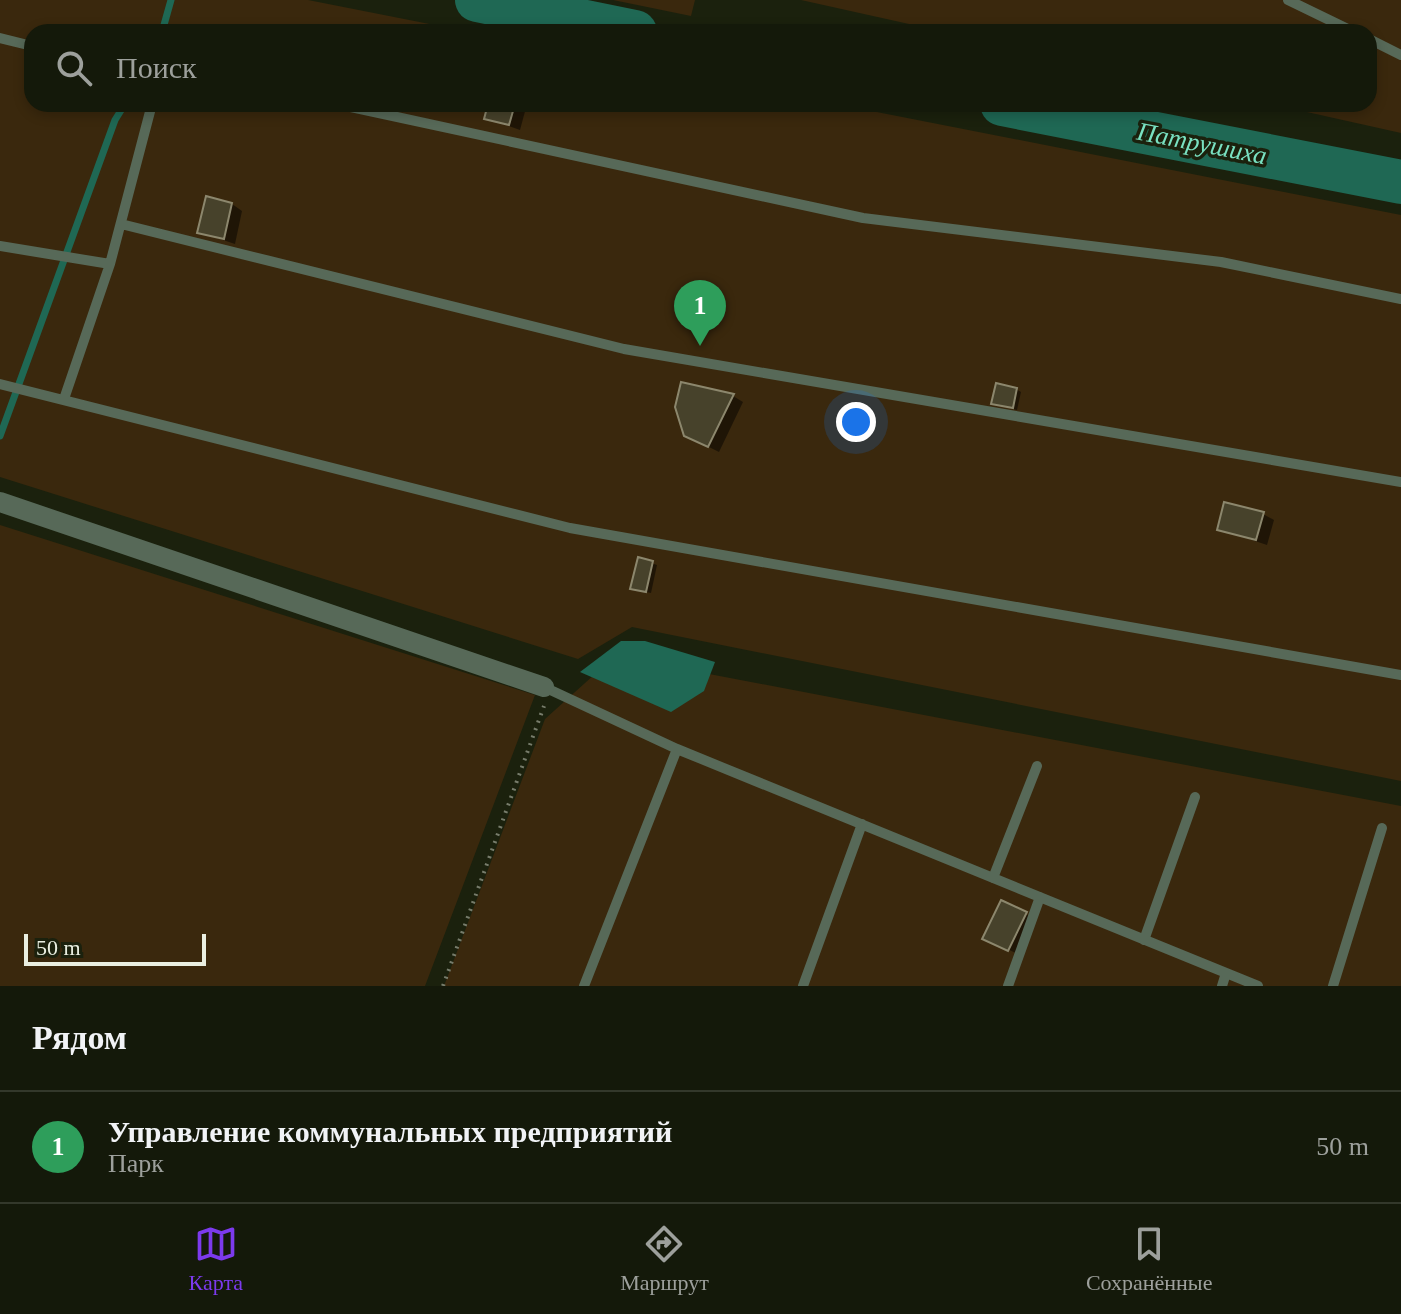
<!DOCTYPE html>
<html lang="ru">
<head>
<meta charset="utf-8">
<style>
  :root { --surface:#14190a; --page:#212618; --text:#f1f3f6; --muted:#9da09c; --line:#33382b; --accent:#7c3aed }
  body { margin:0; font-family:Georgia,serif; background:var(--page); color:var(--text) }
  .scale { position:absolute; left:24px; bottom:20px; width:182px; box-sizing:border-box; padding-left:8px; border:4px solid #eaefe1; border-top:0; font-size:22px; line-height:28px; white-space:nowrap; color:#eaefe1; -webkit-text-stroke:6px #1b210d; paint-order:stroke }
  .you { position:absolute; left:856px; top:422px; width:28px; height:28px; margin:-20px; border:6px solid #fff; border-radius:50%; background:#1a73e8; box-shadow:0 0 0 12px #1a73e833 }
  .badge { display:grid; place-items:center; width:52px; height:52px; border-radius:50%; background:var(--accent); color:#fff; font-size:26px; font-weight:700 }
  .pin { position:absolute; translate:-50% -66px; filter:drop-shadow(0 2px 4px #0008) }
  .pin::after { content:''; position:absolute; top:42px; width:28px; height:24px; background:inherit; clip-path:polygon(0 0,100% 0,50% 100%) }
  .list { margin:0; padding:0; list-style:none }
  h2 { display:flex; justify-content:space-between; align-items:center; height:104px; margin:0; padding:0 32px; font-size:34px }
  h2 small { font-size:26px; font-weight:400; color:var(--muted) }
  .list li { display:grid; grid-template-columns:52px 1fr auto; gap:24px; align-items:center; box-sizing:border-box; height:112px; padding:0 32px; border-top:2px solid var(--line) }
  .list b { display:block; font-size:30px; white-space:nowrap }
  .list p { margin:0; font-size:26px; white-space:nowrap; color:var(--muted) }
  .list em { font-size:26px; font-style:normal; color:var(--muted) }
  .icon { flex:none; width:44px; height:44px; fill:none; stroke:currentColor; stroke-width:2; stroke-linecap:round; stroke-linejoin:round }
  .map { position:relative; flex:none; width:1401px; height:986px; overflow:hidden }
  .search { position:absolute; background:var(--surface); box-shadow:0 4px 12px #0003; left:24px; right:24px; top:24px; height:88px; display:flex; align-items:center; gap:20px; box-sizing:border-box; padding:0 28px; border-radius:24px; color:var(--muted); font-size:30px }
  .sheet { height:216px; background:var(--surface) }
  nav { display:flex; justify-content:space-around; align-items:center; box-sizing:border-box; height:112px; border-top:2px solid var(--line); background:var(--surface); font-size:22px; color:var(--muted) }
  nav a { display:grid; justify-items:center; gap:4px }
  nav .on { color:var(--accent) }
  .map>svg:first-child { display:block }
  .green { fill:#3a280d }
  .water { fill:#1f6854 }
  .shadow { fill:#0007 }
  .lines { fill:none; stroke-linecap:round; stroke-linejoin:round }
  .stream { stroke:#1f6854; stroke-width:7 }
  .river { stroke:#1f6854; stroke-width:44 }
  .building { fill:#47422b; stroke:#8c876d; stroke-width:2 }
  .path { stroke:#777c6b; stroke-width:4; stroke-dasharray:2 6; stroke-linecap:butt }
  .service { stroke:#576958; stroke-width:10 }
  .minor { stroke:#576958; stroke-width:20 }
  .labels { text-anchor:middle; stroke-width:7; stroke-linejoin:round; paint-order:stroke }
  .water-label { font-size:26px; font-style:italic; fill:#79e1c1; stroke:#1b210d }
</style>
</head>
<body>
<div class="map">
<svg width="1401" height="986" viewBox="0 0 1401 986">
  <rect width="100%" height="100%" fill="#1b210d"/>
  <path class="green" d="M0,0H308L470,32H32V104H836L1401,215V781L632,627L578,659L0,477Z
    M613,0H695L691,16Z
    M801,0H1401V133L1271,104H1369V32H945Z
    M0,525L535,695L425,986H0Z
    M615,656L1401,806V986H444L545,719Z"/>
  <path class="water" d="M621,641H645L715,662L704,691L671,712L580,672Z"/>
  <path class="shadow" d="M490,104H527L520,130L487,118Z
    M232,204L242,211L235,244L199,232Z
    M1016,389L1021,392L1017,410L998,405Z
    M733,396L743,402L719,452L697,441Z
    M1263,514L1274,520L1267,545L1219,529Z
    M640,559L657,565L651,593L638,590Z
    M1026,914L1036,920L1020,955L996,944Z"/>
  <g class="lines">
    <path class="stream" d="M162,32L171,0
      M0,436L115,120L125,104"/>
    <path class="river" d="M477,0L635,32
      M1002,104L1401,182"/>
  </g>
  <path class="building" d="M488,104H515L509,125L484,119Z
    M206,196L232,203L224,239L197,233Z
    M681,382L734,394L708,447L684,436L675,407Z
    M996,383L1017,388L1013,408L991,404Z
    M1224,502L1264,512L1256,540L1217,530Z
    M638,557L653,561L646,592L630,589Z
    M1001,900L1027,912L1008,951L982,939Z"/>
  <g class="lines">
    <path class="path" d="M443,986L544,706"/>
    <path class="service" d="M1288,0L1354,32
      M0,38L32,46
      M1369,39L1401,55
      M337,104L863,218L1221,262L1401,299
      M121,224L624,349L1401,482
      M0,246L110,264
      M0,384L570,528L1401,675
      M64,399L110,264L152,104
      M544,687L677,749L1258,986
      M993,878L1037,766
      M1144,940L1195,797
      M584,986L677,749
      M803,986L862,824
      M1008,986L1040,897
      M1222,986L1226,973
      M1333,986L1382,828"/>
    <path class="minor" d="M0,502L544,687"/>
  </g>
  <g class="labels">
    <g class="water-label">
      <text transform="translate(1202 143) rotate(11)" y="9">Патрушиха</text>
    </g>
  </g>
</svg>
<div class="scale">50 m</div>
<div class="you"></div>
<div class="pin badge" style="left:700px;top:346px;background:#2e9e5b">1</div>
<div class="search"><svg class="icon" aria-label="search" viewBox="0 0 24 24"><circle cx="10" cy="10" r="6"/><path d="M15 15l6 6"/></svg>Поиск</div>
</div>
<section class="sheet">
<h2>Рядом<small></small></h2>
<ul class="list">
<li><span class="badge" style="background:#2e9e5b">1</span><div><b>Управление коммунальных предприятий</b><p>Парк</p></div><em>50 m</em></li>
</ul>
</section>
<nav>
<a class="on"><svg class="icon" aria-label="map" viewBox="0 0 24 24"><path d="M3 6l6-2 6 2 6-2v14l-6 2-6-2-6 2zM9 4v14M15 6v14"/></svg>Карта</a>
<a><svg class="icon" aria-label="directions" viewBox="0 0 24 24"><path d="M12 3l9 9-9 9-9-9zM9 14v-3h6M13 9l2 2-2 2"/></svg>Маршрут</a>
<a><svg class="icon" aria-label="saved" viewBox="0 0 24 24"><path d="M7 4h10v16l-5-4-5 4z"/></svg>Сохранённые</a>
</nav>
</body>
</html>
